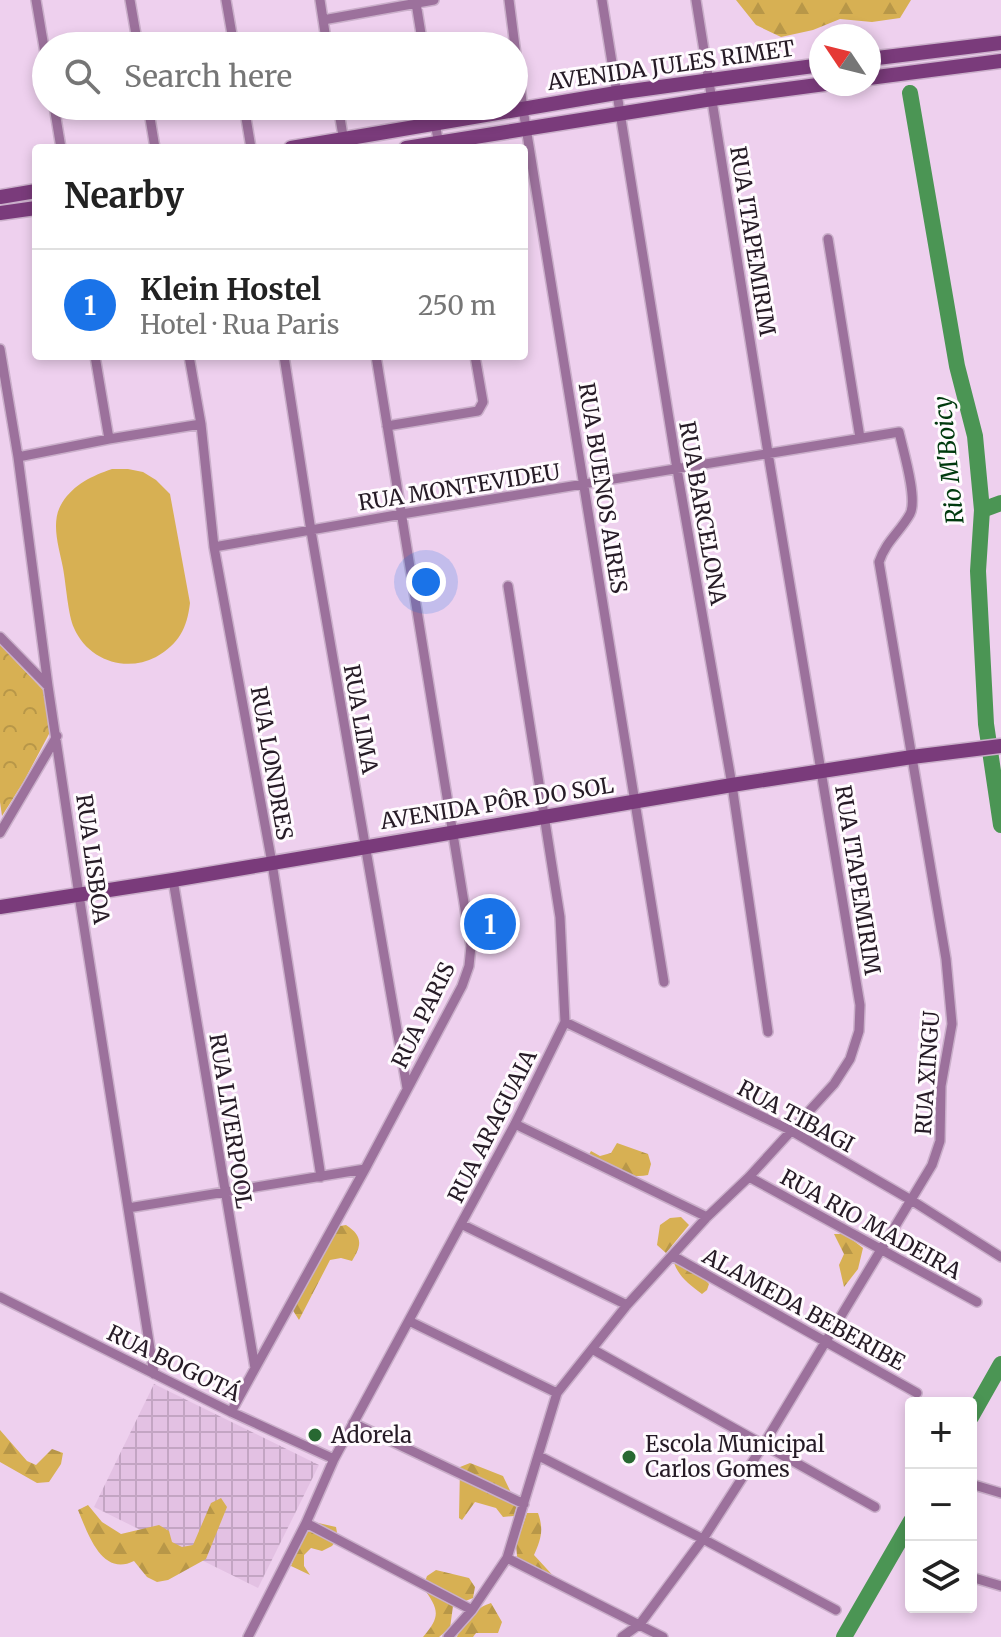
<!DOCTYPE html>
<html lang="en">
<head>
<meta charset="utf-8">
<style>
  :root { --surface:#fff; --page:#f6f6f6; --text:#222; --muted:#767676; --line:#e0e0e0; --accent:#1a73e8 }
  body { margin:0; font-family:Merriweather,serif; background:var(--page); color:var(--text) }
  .controls { position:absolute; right:24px; bottom:24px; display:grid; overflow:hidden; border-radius:8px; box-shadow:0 4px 12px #0003 }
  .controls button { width:72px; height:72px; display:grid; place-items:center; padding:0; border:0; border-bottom:2px solid var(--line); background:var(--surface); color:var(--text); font:40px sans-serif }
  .compass { position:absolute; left:809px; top:24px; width:72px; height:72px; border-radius:50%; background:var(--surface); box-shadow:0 4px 12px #0003; rotate:305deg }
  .you { position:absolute; left:426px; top:582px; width:28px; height:28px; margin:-20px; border:6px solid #fff; border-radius:50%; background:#1a73e8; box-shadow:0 0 0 12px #1a73e833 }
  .badge { display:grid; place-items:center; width:52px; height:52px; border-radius:50%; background:var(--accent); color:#fff; font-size:26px; font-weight:700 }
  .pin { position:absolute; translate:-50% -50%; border:4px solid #fff; box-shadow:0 2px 8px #0006 }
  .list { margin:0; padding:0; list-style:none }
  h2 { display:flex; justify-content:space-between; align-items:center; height:104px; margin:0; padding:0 32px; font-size:34px }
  h2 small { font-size:26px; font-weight:400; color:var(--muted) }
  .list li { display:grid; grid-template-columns:52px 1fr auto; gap:24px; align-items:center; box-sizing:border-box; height:112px; padding:0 32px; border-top:2px solid var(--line) }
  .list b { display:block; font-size:30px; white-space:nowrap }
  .list p { margin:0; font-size:26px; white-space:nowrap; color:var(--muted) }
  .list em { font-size:26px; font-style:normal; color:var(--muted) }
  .icon { flex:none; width:44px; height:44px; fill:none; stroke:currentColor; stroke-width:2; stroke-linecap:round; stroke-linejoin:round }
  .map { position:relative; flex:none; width:1001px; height:1637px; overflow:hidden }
  .search { position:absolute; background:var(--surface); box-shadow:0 4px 12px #0003; left:32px; top:32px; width:496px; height:88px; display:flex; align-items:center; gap:20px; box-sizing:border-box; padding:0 28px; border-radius:44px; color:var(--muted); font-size:30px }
  .panel { position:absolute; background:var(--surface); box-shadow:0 4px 12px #0003; left:32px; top:144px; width:496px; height:216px; border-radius:8px }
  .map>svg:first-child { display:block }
  .industrial { fill:url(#industrial-grid) }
  .forest { fill:url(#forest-firs) }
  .park { fill:url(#park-crowns) }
  .pitch { fill:#d7b053 }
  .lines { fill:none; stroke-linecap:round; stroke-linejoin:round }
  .river { stroke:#4b9554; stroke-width:16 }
  .street-casing { stroke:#caafca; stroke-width:12 }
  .secondary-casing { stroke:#caafca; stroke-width:17 }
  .street { stroke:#9c719c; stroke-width:9 }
  .secondary { stroke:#7a3b7b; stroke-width:14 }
  .poi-dot { fill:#286832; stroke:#fffbfe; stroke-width:3 }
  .labels { text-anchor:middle; stroke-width:6; stroke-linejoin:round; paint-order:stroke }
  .street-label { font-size:22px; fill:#261b26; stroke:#fffbfe }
  .poi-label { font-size:22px; fill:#261b26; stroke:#fffbfe; text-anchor:start }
  .water-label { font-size:24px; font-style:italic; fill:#00390e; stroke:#fffbfe }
</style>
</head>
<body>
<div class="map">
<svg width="1001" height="1637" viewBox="0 0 1001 1637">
  <defs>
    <pattern id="industrial-grid" width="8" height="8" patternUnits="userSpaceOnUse" patternTransform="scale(2)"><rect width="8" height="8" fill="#e3c1e3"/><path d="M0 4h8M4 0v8" fill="none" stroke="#c3a5c3"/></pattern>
    <pattern id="forest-firs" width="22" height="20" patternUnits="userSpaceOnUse" patternTransform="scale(2)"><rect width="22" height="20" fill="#d7b053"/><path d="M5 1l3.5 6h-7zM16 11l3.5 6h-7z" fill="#b89748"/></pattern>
    <pattern id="park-crowns" width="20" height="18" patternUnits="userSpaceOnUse" patternTransform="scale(2)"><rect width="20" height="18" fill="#d7b053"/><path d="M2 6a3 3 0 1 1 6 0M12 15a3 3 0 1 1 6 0" fill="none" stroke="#b89748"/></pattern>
  </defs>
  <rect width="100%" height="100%" fill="#eed0ee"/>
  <path class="industrial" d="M154,1384L319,1465L258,1588L94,1507Z"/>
  <path class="forest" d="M736,0H911L900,18L872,22L840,19L813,30L781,37L756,25Z
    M617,1143L648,1154L651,1164L648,1175C631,1179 600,1170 586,1160L591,1151L600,1156L611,1153Z
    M681,1217L689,1225L666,1253L657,1245L660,1225L670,1218Z
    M346,1225C363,1236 362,1245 352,1261L341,1258L330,1260L299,1320L292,1309L334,1227Z
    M834,1234H845L863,1248L858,1269L844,1287L839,1265L844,1254Z
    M674,1263C687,1265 700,1273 709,1284L707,1290L702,1294C690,1285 679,1277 674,1263Z
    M0,1430L27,1461L36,1465L52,1449L63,1453L61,1464L49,1482L37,1483L0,1462Z
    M470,1463L503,1476L517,1505L514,1516L503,1517L496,1508L475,1502L462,1520L459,1518L460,1467Z
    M221,1498L227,1507L206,1559L168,1580L157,1582L147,1577L134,1561C102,1577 88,1534 78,1510L88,1505L102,1522L121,1534L159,1525L169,1531L172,1542L182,1547L193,1545L211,1503Z
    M527,1513H538C544,1530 541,1539 534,1555L557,1580L518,1566L516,1545Z
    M314,1522L336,1527L338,1538L332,1546L322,1551L311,1548L304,1555V1566L310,1575L291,1566L301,1539Z
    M436,1570L469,1578L475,1587L473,1598L453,1606L450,1628L439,1637H423C442,1615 438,1609 423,1587L427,1576Z
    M491,1603L502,1622L498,1633H476L473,1637H457C462,1622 477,1607 491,1603Z"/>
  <path class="park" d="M0,645L44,691L50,732L24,781L2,816L0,802Z"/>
  <path class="pitch" d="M112,469H128L143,472L156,480L170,494L190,603C187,628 179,644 156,657C125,673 88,660 74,628C68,615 66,584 63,568C59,547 50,522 62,503C74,484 92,476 112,469Z"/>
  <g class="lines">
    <path class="river" d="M910,93L957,366L975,436L982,510L978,571L986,724L1001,825
      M982,510L1001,503
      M971,1417L1001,1364
      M844,1637L911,1521"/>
    <defs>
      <path id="street" d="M36,0L46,59
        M130,0L138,46
        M226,0L234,46
        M320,0L327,46
        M509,0L523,109L664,982
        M602,0L677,469L732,785L768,1032
        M416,3L423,46
        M323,20L434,0
        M54,106L61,148
        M148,106L155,148
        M244,106L251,148
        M338,106L345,148
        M432,106L439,145
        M828,239L860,438
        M0,349L18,457L48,686L79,895L154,1374
        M95,356L109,439
        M189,356L201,424L214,547L272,863L321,1177
        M284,356L311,531L407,1088
        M387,426L478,411L483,402L475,356
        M18,457L109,439L201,424
        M214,547L402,514L899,432C903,450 918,499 910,514C900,532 886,541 879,562L946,959L952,1024L941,1086L940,1141L932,1165L764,1444L703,1539L640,1624L622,1637
        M0,637L48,686
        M0,833L57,736
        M173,880L255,1368
        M565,1022L790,1130L911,1200L1001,1257
        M515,1124L707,1217
        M749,1177L977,1302
        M128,1208L365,1169
        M461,1224L627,1305
        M673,1256L917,1393
        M0,1297L231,1412L334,1459
        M409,1321L557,1393
        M592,1349L875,1507
        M231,1412L365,1169L462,986L469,966L471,946L376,356
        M353,1423L524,1504
        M539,1456L703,1539L836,1610
        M971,1484L1001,1493
        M306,1523L472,1610
        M507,1558L663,1637
        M971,1577L1001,1586
        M248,1637L306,1523L334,1459L515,1124L565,1022L560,917L508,586
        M448,1637L472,1610L507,1558L557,1393L627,1305L707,1217L749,1177L834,1084L850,1059L859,1031L860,1005L768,453L696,0"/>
      <path id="secondary" d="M869,59L1001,43
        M869,78L1001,61
        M291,148L616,93L821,65
        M406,148L712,99L825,84
        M0,197L36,191
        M0,213L36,208
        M0,907L173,880L732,785L912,757L1001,746"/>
    </defs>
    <use href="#street" class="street-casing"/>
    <use href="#secondary" class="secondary-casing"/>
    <use href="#street" class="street"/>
    <use href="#secondary" class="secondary"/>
  </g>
  <g class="poi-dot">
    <circle cx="315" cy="1435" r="8"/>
    <circle cx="629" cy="1457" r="8"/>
  </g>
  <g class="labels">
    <g class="street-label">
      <text transform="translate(671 65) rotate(-8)" y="8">AVENIDA JULES RIMET</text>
      <text transform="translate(753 241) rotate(81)" y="8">RUA ITAPEMIRIM</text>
      <text transform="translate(459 487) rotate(-9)" y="8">RUA MONTEVIDEU</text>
      <text transform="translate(603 488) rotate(81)" y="8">RUA BUENOS AIRES</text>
      <text transform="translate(703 513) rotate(80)" y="8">RUA BARCELONA</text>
      <text transform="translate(361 719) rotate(80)" y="8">RUA LIMA</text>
      <text transform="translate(272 763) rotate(80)" y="8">RUA LONDRES</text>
      <text transform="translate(497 803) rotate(-9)" y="8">AVENIDA PÔR DO SOL</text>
      <text transform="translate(93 859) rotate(82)" y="8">RUA LISBOA</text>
      <text transform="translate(858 880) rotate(81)" y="8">RUA ITAPEMIRIM</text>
      <text transform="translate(423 1015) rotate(-64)" y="8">RUA PARIS</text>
      <text transform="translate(927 1073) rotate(-86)" y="8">RUA XINGU</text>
      <text transform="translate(796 1116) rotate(28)" y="8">RUA TIBAGI</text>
      <text transform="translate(231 1121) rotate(81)" y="8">RUA LIVERPOOL</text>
      <text transform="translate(492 1126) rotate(-63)" y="8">RUA ARAGUAIA</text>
      <text transform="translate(871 1224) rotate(29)" y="8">RUA RIO MADEIRA</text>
      <text transform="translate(804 1309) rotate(29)" y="8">ALAMEDA BEBERIBE</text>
      <text transform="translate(174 1363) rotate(26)" y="8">RUA BOGOTÁ</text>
    </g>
    <g class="poi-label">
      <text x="331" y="1443">Adorela</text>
      <text x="645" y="1452">Escola Municipal<tspan x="645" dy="25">Carlos Gomes</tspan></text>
    </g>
    <g class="water-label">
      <text transform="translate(949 460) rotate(-96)" y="8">Rio M'Boicy</text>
    </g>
  </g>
</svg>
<div class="controls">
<button>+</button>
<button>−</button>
<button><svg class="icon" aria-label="layers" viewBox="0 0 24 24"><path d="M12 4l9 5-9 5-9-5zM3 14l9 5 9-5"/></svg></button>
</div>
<svg class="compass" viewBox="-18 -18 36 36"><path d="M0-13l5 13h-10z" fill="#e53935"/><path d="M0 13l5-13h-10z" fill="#767676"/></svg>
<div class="you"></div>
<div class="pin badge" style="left:490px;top:924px">1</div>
<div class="search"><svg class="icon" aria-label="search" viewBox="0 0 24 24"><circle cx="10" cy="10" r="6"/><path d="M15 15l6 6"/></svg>Search here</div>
<section class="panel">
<h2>Nearby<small></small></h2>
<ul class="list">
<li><span class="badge">1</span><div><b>Klein Hostel</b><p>Hotel · Rua Paris</p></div><em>250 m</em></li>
</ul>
</section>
</div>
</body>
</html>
